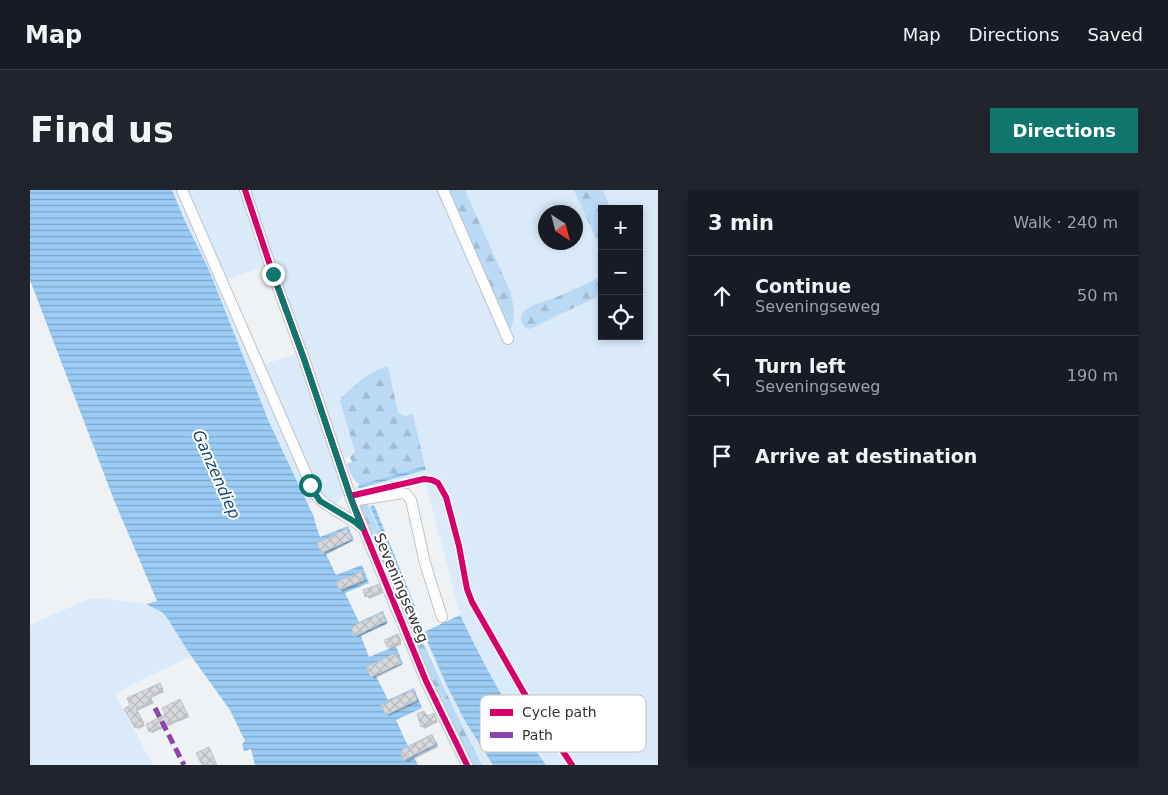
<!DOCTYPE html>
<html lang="en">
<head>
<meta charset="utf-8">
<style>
  :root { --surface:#171b24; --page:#20242c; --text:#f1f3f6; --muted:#9ea1a6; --line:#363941; --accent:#0f766e }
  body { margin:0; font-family:"DejaVu Sans",sans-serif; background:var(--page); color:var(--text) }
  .controls { position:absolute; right:15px; top:15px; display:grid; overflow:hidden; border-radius:0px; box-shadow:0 2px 8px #0003 }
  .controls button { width:45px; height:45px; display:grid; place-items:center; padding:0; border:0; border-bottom:1px solid var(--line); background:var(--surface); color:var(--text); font:25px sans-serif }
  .compass { position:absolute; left:508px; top:15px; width:45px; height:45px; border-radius:50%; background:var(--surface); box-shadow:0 2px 8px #0003; rotate:144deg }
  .stop { position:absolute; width:15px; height:15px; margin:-11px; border:4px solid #0f766e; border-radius:50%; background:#fff }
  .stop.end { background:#0f766e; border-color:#fff; box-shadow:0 1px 5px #0008 }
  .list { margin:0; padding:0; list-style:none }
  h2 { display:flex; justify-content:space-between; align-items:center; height:65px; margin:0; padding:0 20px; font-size:21px }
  h2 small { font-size:16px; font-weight:400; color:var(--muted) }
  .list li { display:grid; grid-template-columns:32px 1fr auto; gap:15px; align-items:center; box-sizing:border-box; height:80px; padding:0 20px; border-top:1px solid var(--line) }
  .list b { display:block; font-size:19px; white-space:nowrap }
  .list p { margin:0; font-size:16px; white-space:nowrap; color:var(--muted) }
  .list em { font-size:16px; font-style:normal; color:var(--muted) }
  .icon { flex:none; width:28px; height:28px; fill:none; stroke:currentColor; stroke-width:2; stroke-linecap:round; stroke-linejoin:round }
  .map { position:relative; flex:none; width:628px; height:575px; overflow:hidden; border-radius:0px }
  header { display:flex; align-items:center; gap:30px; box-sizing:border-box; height:70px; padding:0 25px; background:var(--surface); border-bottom:1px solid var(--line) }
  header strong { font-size:24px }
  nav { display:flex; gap:28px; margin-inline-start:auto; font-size:18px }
  .intro { display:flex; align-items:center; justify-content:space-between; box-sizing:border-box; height:120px; padding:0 30px }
  h1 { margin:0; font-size:35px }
  .button { padding:12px 22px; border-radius:0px; background:var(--accent); color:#fff; font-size:18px; font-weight:700 }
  main { display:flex; gap:30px; padding:0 30px }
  aside { flex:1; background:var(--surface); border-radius:0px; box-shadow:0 2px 8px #0003 }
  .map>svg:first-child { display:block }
  .grass { fill:#daeaf9; fill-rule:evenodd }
  .forest { fill:url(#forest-firs) }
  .water { fill:url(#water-rules) }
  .shadow { fill:#0003 }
  .building { fill:url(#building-cross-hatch); stroke:#c2c5c7 }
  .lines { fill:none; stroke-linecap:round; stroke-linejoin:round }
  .minor-casing { stroke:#c0c3c5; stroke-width:12 }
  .minor { stroke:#fdfdfe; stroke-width:10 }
  .quiet { stroke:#8e44ad; stroke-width:5; stroke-dasharray:10 5; stroke-linecap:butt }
  .cycleway-casing { stroke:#fff; stroke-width:9 }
  .cycleway { stroke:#d6006c; stroke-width:6 }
  .route { stroke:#0f766e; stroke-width:6 }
  .labels { text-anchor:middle; stroke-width:4; stroke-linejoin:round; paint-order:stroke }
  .street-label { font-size:15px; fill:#303235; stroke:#fff }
  .water-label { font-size:16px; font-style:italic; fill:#174a72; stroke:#fff }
  .key { fill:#fff; stroke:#c1c2c2; stroke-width:1 }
  .key-label { font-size:14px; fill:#303235 }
</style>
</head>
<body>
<header>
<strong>Map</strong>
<nav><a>Map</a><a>Directions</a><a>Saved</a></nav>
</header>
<div class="intro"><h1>Find us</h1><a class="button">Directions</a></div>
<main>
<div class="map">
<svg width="628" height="575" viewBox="0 0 628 575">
  <defs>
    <pattern id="forest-firs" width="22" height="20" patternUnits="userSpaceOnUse" patternTransform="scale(1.25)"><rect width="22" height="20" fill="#bad9f5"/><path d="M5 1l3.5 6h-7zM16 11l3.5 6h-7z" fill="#a0bbd3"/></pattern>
    <pattern id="water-rules" width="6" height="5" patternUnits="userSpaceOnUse" patternTransform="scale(1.25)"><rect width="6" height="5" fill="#9accf6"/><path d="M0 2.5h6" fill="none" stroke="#7ea6c8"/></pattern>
    <pattern id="building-cross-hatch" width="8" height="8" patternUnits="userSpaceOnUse" patternTransform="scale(1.25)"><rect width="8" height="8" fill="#d6d8db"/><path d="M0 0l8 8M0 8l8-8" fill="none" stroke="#b8babd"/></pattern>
  </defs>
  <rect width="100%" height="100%" fill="#eff2f5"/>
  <path class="grass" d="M142,0H148L286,311L278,313L239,232L179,80L155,31Z
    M155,0H210L234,77L196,90Z
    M219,0H410L476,151L483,147L480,141C486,125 484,119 481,103L435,0H544L572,62V86L527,107L501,117L503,138L533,123L572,105V146H609V88L610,87L609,85V19H581L573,0H628V575H544C525,547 505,519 487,490C479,475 471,461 463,446C454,430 442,414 438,396C433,374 425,299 405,289C393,283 339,300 324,303L322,298L329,296L330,298L395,280L396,278L383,224L375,226L368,223L358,176L335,187L311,208L310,211L325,262L320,267L313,268L310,267ZM516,22H546V52H516Z
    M228,162H229L236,174L268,163L314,303C309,317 302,314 291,308Z
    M395,290C404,291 410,296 413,305L423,336L435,395L442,415L489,498L540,575H516L498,550L465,496L430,425Z
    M61,408C79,410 120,410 133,423C145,435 152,453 162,466L115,488L85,504L123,575H0V435Z
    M392,443L395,446L417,496L435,531L463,575H452L423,517Z"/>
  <path class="forest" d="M418,0H435L481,103C484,119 486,125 480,141Z
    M544,0H573L581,19H572V62Z
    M572,86V105L533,123L503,138L498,139C493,136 488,129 493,123C498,115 520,110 529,106C543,100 557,93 572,86Z
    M358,176L368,223L375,226L383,224L395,276L330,295C322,289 320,283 317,274L322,272L320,267L325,262L310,211L311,208C325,195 339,181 358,176Z
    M337,312L391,439L389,443L423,517L452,575H439L410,516L327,315Z"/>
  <path class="water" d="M0,0H142L155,31L179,80L239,232L284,327L285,332L290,347L318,336L324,350L296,364L306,385L332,375L339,393L315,403L329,432L353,421L358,433L331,446L339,467L366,456L373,474L346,486L358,510L384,498L392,518L366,530L378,556L402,544L408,555L384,567L388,575H225L221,559L214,561L212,554L215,551L200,520L159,463L138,429L132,422L116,414L127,411L84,310L0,90Z
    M395,276L396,279L395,280L330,298L328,297L329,295Z
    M343,315L345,317L385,416L384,418H383L340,317Z
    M430,425C455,477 482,528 516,575H463L435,531L417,496L395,446L392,443Z"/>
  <path class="shadow" d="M317,340L323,351L295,365L288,354Z
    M331,383L336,392L313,402L310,399Z
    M348,395L353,403L339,409L337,406Z
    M354,426L357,434L328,447L326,445Z
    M367,446L372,454L360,459L358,456Z
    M366,464L372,475L344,489L342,486Z
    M131,496L134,502L121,508L124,513L107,521L115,536L108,539L96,519Z
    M385,504L389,512L359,526L357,524Z
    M150,511L159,527L122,543L118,535L137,526Z
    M388,525L397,528L404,525L408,532L394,539L393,537Z
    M404,549L408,557L378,572L375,570L372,562Z"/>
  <path class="building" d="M317,339L322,349L291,363L287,353Z
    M331,382L334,390L309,400L306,392Z
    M349,394L352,401L335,407L333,400Z
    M352,423L356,431L325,446L321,437Z
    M368,444L371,451L357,457L354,450Z
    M366,463L371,473L341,487L336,477Z
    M130,493L133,499L120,506L122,511L106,519L114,533L105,538L94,519L100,515L97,508Z
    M383,500L387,510L356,525L351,515Z
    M150,509L158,525L119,542L116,534L135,525L132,518Z
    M394,521L397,526L404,523L407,530L391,537L387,524Z
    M402,545L406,554L374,570L370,561Z
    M179,557L187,575H172L166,563Z"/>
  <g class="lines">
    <defs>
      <path id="minor" d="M152,0L284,302C294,318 316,324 331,337
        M215,0L243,84L274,169L322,311L396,491L437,575
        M413,0L478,149
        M322,311L372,303L376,304L381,310L395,373L412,427"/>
    </defs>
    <use href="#minor" class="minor-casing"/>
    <use href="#minor" class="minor"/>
    <path class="quiet" d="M125,518L154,575"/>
    <defs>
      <path id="cycleway" d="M215,0L243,84L274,169L322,311L396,491L437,575
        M320,306L394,289L402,290L408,293L416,307L429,356L437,399L442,412L494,503L542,575"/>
    </defs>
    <use href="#cycleway" class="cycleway-casing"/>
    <use href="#cycleway" class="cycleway"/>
  </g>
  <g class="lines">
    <path class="route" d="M243,84L274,169L320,306L332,338L325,332L290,311L284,302L280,295"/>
  </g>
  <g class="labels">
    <g class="street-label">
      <text transform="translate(371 398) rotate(67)" y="5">Seveningseweg</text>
    </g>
    <g class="water-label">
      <text transform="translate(187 284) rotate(66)" y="6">Ganzendiep</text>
    </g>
  </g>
  <rect x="450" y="505" width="166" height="57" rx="8" class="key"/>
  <rect x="460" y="519" width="23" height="7" fill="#d6006c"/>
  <rect x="460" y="542" width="23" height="6" fill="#8e44ad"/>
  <g class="key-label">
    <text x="492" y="527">Cycle path</text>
    <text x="492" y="550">Path</text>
  </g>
</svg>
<div class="controls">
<button>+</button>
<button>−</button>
<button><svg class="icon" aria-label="locate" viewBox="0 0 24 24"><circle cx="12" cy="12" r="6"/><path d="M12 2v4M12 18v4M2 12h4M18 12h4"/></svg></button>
</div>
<svg class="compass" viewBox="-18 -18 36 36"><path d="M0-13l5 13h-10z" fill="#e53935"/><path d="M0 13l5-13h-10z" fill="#9ea1a6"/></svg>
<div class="stop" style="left:280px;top:295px"></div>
<div class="stop end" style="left:243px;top:84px"></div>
</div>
<aside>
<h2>3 min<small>Walk · 240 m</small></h2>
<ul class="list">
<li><svg class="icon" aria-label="ahead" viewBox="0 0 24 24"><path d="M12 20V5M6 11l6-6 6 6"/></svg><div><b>Continue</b><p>Seveningseweg</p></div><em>50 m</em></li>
<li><svg class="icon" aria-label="left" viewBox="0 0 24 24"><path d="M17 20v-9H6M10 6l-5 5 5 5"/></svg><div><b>Turn left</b><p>Seveningseweg</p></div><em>190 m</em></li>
<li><svg class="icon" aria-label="arrive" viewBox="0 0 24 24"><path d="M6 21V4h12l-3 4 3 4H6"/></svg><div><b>Arrive at destination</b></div></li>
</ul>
</aside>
</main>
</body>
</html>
